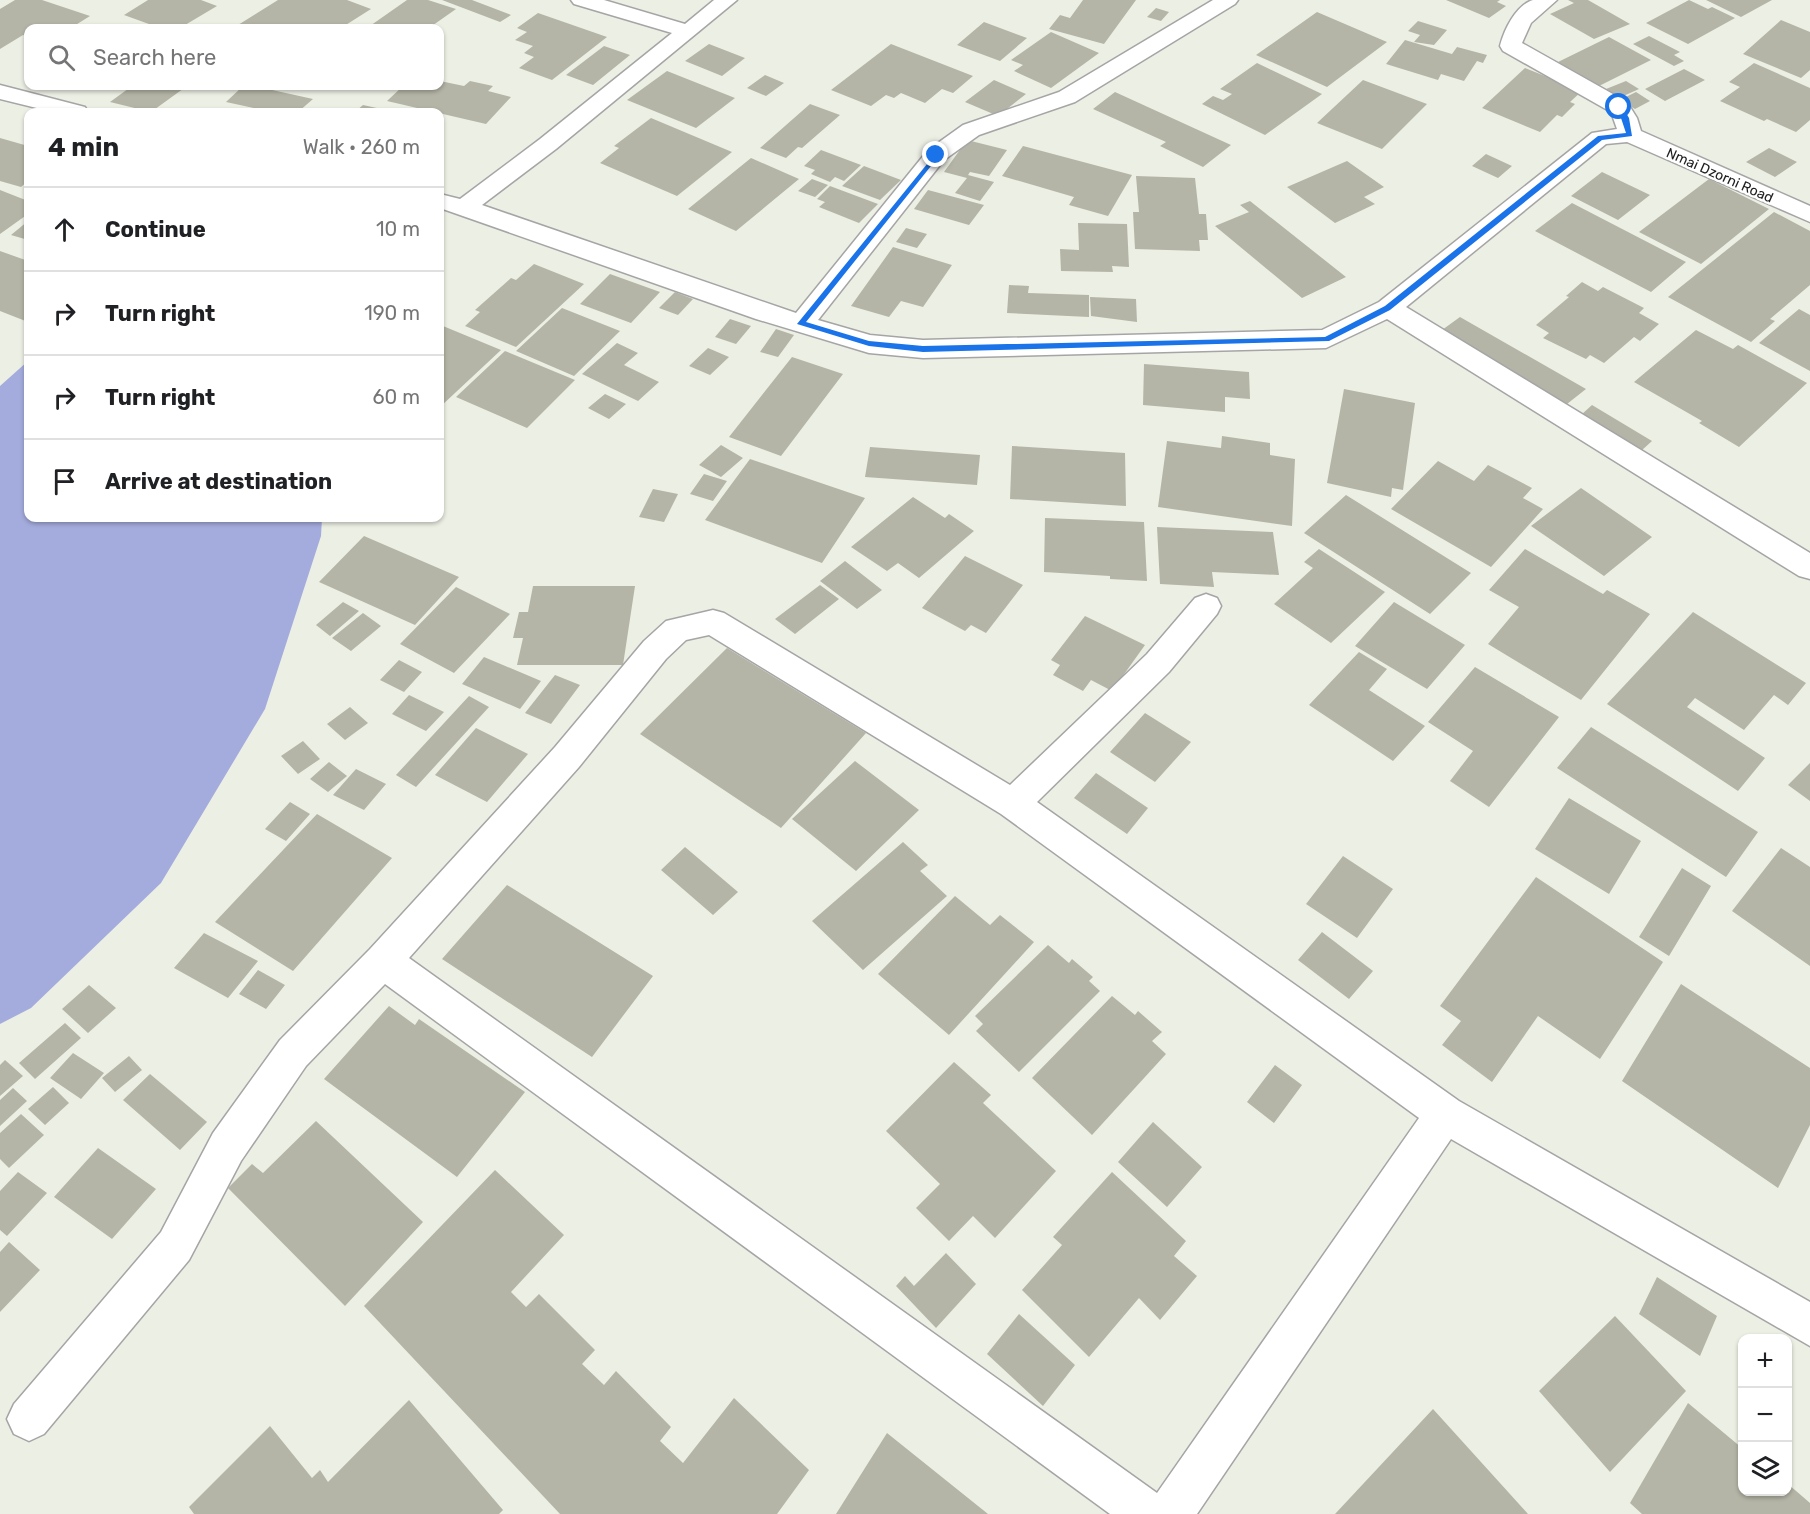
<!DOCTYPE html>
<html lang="en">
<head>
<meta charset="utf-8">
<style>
  :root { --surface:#fff; --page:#f6f6f6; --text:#202124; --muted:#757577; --line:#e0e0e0 }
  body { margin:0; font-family:Rubik,sans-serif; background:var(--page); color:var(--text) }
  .controls { position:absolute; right:18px; bottom:18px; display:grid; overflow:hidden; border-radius:12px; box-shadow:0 2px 4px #0004 }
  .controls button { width:54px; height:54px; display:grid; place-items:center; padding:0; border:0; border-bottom:2px solid var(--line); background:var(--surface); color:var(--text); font:30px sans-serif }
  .stop { position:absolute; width:18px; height:18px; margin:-14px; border:4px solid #1a73e8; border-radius:50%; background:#fff }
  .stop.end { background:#1a73e8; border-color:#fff; box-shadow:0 2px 6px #0008 }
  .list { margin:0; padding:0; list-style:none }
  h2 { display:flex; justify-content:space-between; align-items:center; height:78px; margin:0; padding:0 24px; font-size:26px }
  h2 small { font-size:20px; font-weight:400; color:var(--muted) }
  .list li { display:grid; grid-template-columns:39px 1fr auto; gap:18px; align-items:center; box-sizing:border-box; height:84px; padding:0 24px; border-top:2px solid var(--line) }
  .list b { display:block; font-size:22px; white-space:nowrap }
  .list em { font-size:20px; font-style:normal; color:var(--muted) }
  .icon { flex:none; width:33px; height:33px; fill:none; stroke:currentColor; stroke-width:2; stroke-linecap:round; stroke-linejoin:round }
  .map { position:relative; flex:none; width:1810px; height:1514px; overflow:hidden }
  .search { position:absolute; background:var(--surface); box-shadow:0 2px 4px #0004; left:24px; top:24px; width:420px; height:66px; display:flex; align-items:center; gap:15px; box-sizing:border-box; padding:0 21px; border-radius:12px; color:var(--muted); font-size:22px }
  .panel { position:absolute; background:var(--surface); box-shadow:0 2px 4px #0004; left:24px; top:108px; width:420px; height:414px; border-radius:12px }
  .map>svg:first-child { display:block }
  .water { fill:#a4acdd }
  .building { fill:#b4b5a6 }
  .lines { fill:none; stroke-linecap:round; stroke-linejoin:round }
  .minor-casing { stroke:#a5a5a5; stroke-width:3 }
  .minor { fill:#fff; fill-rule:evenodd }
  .route { fill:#1a73e8 }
  .labels { text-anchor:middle; stroke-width:4.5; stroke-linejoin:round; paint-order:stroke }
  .far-street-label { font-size:14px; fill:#1e1e1e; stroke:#fff }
</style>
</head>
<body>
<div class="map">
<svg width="1810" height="1514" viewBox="0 0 1810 1514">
  <rect width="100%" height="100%" fill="#ecefe4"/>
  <path class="water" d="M28,361V518H322L321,536L265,709L161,883L31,1008L0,1024V386Z"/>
  <path class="building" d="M15,0H42L90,16L74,26L79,28H28V37L23,35L0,49V9Z
    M148,0H201L217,6L180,28H160L124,15Z
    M278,0H347L371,9L341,28H248L238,25Z
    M407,0H428L456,9L429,28H367Z
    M442,0H472L511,15L500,22Z
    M1083,0H1136L1104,44L1049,29L1060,15L1070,18Z
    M1446,0H1500L1497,2L1506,6L1489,18Z
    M1568,0H1588L1630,24L1594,39L1550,14L1574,3Z
    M1689,0L1708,9L1712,7L1735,18L1688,44L1646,23Z
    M1706,0H1772L1741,17Z
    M1156,8L1169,12L1161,21L1147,17Z
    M1317,12L1387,42L1327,87L1256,55Z
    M538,13L607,37L552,80L519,68L534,57L524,53L533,46L515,40L527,32L517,28Z
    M1781,20L1810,32V70L1801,78L1743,54Z
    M1418,21L1447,30L1434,45L1414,42L1420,35L1408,31Z
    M984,22L1027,38L1000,61L957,45Z
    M1051,32L1099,53L1051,88L1014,71L1023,65L1011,60Z
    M1649,36L1680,52L1674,55L1684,61L1674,66L1633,44Z
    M1609,37L1651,60L1599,86L1558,62Z
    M1405,40L1452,54L1457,47L1487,55L1483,63L1477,61L1464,81L1441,74L1438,80L1386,64Z
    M709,44L745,58L722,76L685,61Z
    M891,44L973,76L953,93L942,89L925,103L901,93L894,98L886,95L871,106L831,90Z
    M604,46L630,55L593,85L566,75Z
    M1257,63L1322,94L1265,135L1202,104L1213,96L1223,100L1232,94L1220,89Z
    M1754,63L1810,88V120L1796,132L1767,119L1764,121L1720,101L1740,87L1729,82Z
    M1525,68L1582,91L1570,102L1575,104L1562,117L1557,115L1540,132L1482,108Z
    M1684,69L1705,80L1665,101L1645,89Z
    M667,71L735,98L696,128L627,100Z
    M765,75L784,83L766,96L747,88Z
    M994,80L1026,94L998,116L965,102Z
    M1363,80L1427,104L1382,149L1317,123Z
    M440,81L464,86L470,81L493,86L488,91L511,97L486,124L387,101L403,86H440Z
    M1626,81L1639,89L1619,98L1606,89Z
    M132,86H187L151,112L110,102Z
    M243,86H254L313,99L298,112H254L258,109L226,102Z
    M1115,92L1231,145L1203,167L1160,146L1166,142L1093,109Z
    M1636,92L1650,101L1635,109L1620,100Z
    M810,104L840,115L802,148L798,147L786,158L760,148Z
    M363,105L395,112H355Z
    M651,118L732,152L677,196L600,163L619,148L614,146Z
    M0,138L28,146V181L21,187L0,181Z
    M967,140L1007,150L989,176L970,172L968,175L994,182L980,201L955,193L967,178L944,172Z
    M1023,146L1132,175L1108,216L1069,205L1074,197L1002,176Z
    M1769,148L1797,162L1775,177L1746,162Z
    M821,150L861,165L844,181L835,177L830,182L811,174L815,170L804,166Z
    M1486,154L1512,166L1498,178L1472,166Z
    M751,158L799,179L736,231L688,209Z
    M1347,161L1384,187L1364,197L1375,204L1335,223L1287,187Z
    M864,166L901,180L880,200L842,186Z
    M1602,172L1650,195L1618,220L1571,196Z
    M1136,176L1195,178L1199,214H1206L1208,240H1199L1200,251L1135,249L1133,212H1139Z
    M812,179L828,185L815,197L798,191Z
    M1709,179L1769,209L1701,264L1639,232Z
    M830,186L878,204L859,223L819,207L825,202L817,199Z
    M0,190L28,201V214L0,234Z
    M928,190L984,205L969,225L914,209Z
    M1250,201L1346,277L1302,298L1215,226L1249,212L1240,205Z
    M1572,203L1686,262L1651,292L1535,231Z
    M1774,212L1810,231V285L1770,319L1775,321L1751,342L1668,297Z
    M28,221V240L11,235Z
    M1078,223L1127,224L1129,267L1112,266L1113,272L1061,271L1060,249L1079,250Z
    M906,228L927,234L917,248L896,242Z
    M893,247L952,265L923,307L901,301L889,317L851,306Z
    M0,251L28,261V322L0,311Z
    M534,264L584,284L516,347L465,326L480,312L475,310L511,278L516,280Z
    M610,274L660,292L631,323L580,304Z
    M1582,282L1598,291L1603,287L1644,308L1639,313L1659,324L1640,341L1634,337L1604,363L1590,355L1586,359L1543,338L1549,333L1536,325L1569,297L1566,296Z
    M1009,285L1029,286L1028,293L1089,295V317L1007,313Z
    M675,292L693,299L678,315L659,308Z
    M1090,297L1136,299L1137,322L1091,316Z
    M562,308L620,331L574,376L516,351Z
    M1799,309L1810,315V371L1759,343Z
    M1460,317L1586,389L1567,404L1532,383L1525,390L1505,378L1512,372L1442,330Z
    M730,319L751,326L736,344L715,337Z
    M443,326L501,350L440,407V329Z
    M776,329L794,335L778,357L760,352Z
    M1696,330L1733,349L1738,345L1807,383L1739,447L1699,423L1702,421L1634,382Z
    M617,343L638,353L624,365L659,382L638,401L582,374Z
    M708,348L729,357L710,375L689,366Z
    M505,351L575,380L527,428L456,397Z
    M792,357L843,374L781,456L729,437Z
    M1144,364L1249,372L1250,399L1225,397V412L1143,405Z
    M1344,389L1415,403L1403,490L1392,488L1391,497L1327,483Z
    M605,394L626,404L609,419L588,408Z
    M1592,405L1652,441L1641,451L1581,415Z
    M1222,436L1270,443V455L1295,459L1292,526L1158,507L1167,441L1221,448Z
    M721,445L743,458L721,477L699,465Z
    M1012,446L1125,453L1126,506L1010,499Z
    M870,447L980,455L977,485L865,477Z
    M750,459L865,498L822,563L705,520Z
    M1438,461L1474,481L1488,465L1532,488L1523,498L1543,509L1491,567L1391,509Z
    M704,474L727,481L713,501L690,494Z
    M1581,488L1652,537L1604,576L1531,526Z
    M653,489L678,494L664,522L639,517Z
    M1346,495L1471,573L1430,614L1304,533Z
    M913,497L945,518L949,514L974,531L919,578L898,563L887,571L851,547Z
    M1045,518L1144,522L1147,581L1110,579V576L1044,572Z
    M1157,527L1273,532L1279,575L1212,572L1214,587L1160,584Z
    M364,536L459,577L415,625L319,582Z
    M1319,549L1385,592L1331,643L1274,604L1313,568L1304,562Z
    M1525,549L1603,594L1607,590L1650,614L1581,700L1488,644L1519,607L1489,590Z
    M965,556L1023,585L986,633L971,625L965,631L922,608Z
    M845,561L882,590L857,609L820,581Z
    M820,585L839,599L795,634L775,619Z
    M533,586H635L623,665H517L523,638H513L519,612H528Z
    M456,587L510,614L454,673L400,644Z
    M343,602L359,611L330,636L316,625Z
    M1394,602L1465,645L1427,689L1355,646Z
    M1693,612L1806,683L1788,705L1774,695L1744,730L1695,698L1687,707L1765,758L1738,791L1607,704Z
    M363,613L381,626L351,651L332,638Z
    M1085,616L1145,645L1112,691L1091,680L1083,691L1053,675L1060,665L1051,660Z
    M727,648L866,733L781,828L640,734Z
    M1359,652L1387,669L1369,690L1425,726L1393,761L1309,705Z
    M484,657L541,681L520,709L462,684Z
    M399,660L422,672L404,692L380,680Z
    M1475,667L1559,717L1489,807L1450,781L1473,751L1428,722Z
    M555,675L580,685L551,724L525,713Z
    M409,695L444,712L426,731L392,714Z
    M469,696L489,707L416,787L396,775Z
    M350,707L368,723L345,740L327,724Z
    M1145,713L1191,742L1155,782L1110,752Z
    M1591,727L1758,832L1726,877L1557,768Z
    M476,728L528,754L487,802L435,775Z
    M303,741L320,759L298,774L281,756Z
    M855,761L919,810L856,871L792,819Z
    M329,762L347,776L328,792L310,779Z
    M1810,763V801L1788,785Z
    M356,769L386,784L364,810L333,795Z
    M1096,773L1148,808L1127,834L1074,798Z
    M1569,798L1641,841L1609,894L1535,849Z
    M290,802L310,814L286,841L265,829Z
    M317,814L392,858L293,971L215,922Z
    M903,842L928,865L920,871L947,896L863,970L812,921Z
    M685,847L738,892L713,915L661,870Z
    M1781,848L1810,867V966L1732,911Z
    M1343,856L1393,889L1357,938L1306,904Z
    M1682,868L1711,886L1669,956L1639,937Z
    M1536,877L1663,962L1600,1059L1538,1016L1492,1082L1442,1045L1461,1021L1440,1006Z
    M507,885L653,976L592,1057L442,959Z
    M955,896L990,925L1000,915L1034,942L949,1035L878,974Z
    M1322,932L1373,971L1349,999L1298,960Z
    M204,933L258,961L228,998L174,968Z
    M1048,945L1069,963L1072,959L1093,977L1089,981L1100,991L1019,1072L976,1031L983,1024L975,1016Z
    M258,970L285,985L266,1009L239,994Z
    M1681,984L1810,1068V1125L1778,1188L1622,1081Z
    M89,985L116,1008L88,1033L62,1009Z
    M1112,996L1135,1015L1138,1011L1162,1032L1152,1041L1166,1054L1092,1135L1032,1078Z
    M389,1006L415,1025L419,1019L525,1092L457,1177L324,1079Z
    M65,1023L81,1038L35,1079L19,1063Z
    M73,1053L104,1073L81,1099L50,1078Z
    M129,1056L142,1070L115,1092L102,1078Z
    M5,1060L23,1076L0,1096V1065Z
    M954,1062L991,1095L983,1103L1056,1171L995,1238L973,1216L949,1241L916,1208L940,1184L886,1131Z
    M1275,1065L1302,1085L1274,1123L1247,1102Z
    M150,1074L207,1122L180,1150L123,1100Z
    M53,1087L69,1103L45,1125L28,1109Z
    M13,1088L27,1101L0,1126V1100Z
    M21,1114L44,1135L9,1168L0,1159V1133Z
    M316,1121L423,1222L345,1306L228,1188L252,1164L263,1173Z
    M1153,1122L1202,1167L1167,1207L1118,1162Z
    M98,1148L156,1189L112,1239L54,1197Z
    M495,1170L564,1235L511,1292L526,1307L539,1294L595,1350L582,1364L604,1385L616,1371L671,1427L660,1441L683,1463L734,1398L809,1470L777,1514H560L364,1306Z
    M18,1172L47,1193L7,1236L0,1230V1191Z
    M1112,1172L1186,1241L1174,1256L1197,1276L1160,1320L1139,1298L1089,1357L1022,1290L1062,1245L1053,1237Z
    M9,1242L40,1270L0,1312V1252Z
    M946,1253L976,1284L936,1328L896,1286L905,1276L914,1286Z
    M1657,1277L1717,1316L1700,1356L1639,1314Z
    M1019,1314L1075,1365L1043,1406L987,1354Z
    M1615,1316L1686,1391L1610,1472L1539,1391Z
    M409,1400L503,1510L499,1514H194L189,1507L270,1426L312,1478L320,1470L328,1482Z
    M1688,1403L1742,1448V1492H1788V1484L1810,1503V1514H1642L1630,1503Z
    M1433,1409L1528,1514H1335Z
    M887,1433L988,1514H836Z"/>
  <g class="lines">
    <defs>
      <path id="minor" d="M571,0H604L685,24L714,0H737L556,149L482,205L796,313L928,150L963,125L1059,92L1213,0H1238L1235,4L1075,102L979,135L944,160L818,320L870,335L923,340L1322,330L1379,302L1592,133L1617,129L1611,112L1503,51L1500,46C1504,30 1516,5 1533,0C1540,0 1550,0 1557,0L1531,23L1522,43L1627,102L1637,118L1641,131L1810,206V222L1627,142L1606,144L1406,307L1810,553V579L1799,576L1387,319L1326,348L923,358L869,353L756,319L440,208V194L460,199L540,139L672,33L574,4Z
        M0,85L85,107L88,112H53L0,99Z
        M1206,594L1217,598L1221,606L1217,614L1169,672L1037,802L1459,1101L1810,1302V1346L1451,1139L1197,1514H1110L385,984L306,1066L241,1161L189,1260L44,1434L29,1441L14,1434L7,1419L14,1404L161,1232L213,1133L280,1040L370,949L555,747L644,641L666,621L713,610L724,613L1010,785L1147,654L1195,598ZM709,635L1001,814L1419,1118L1157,1493L409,958L579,767L666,659L686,640Z"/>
    </defs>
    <use href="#minor" class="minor-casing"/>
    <use href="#minor" class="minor"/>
  </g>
  <path class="route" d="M1617,106H1622L1629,118L1632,136L1602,140L1390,310L1329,341L923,352L869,346L797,324L936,153L939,156L806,322L869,341L923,346L1325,337L1385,306L1598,136L1626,133Z"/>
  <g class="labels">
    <g class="far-street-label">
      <text transform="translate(1720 175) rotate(24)" y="5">Nmai Dzorni Road</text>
    </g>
  </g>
</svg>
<div class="controls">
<button>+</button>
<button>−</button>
<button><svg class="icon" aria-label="layers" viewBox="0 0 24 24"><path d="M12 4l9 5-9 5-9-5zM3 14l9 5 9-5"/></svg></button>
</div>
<div class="stop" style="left:1619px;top:107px"></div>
<div class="stop end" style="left:936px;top:155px"></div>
<div class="search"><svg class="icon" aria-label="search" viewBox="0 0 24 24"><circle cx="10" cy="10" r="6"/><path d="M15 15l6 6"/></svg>Search here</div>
<section class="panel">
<h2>4 min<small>Walk · 260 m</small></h2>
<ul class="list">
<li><svg class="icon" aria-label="ahead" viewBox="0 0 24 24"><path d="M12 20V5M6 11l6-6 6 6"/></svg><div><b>Continue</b></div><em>10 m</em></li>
<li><svg class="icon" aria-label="right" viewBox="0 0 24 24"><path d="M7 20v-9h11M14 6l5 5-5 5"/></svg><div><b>Turn right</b></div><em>190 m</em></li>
<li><svg class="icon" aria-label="right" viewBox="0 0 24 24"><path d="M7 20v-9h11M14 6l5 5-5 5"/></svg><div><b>Turn right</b></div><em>60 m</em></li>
<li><svg class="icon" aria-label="arrive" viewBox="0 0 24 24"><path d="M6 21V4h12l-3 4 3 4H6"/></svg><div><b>Arrive at destination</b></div></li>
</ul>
</section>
</div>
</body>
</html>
